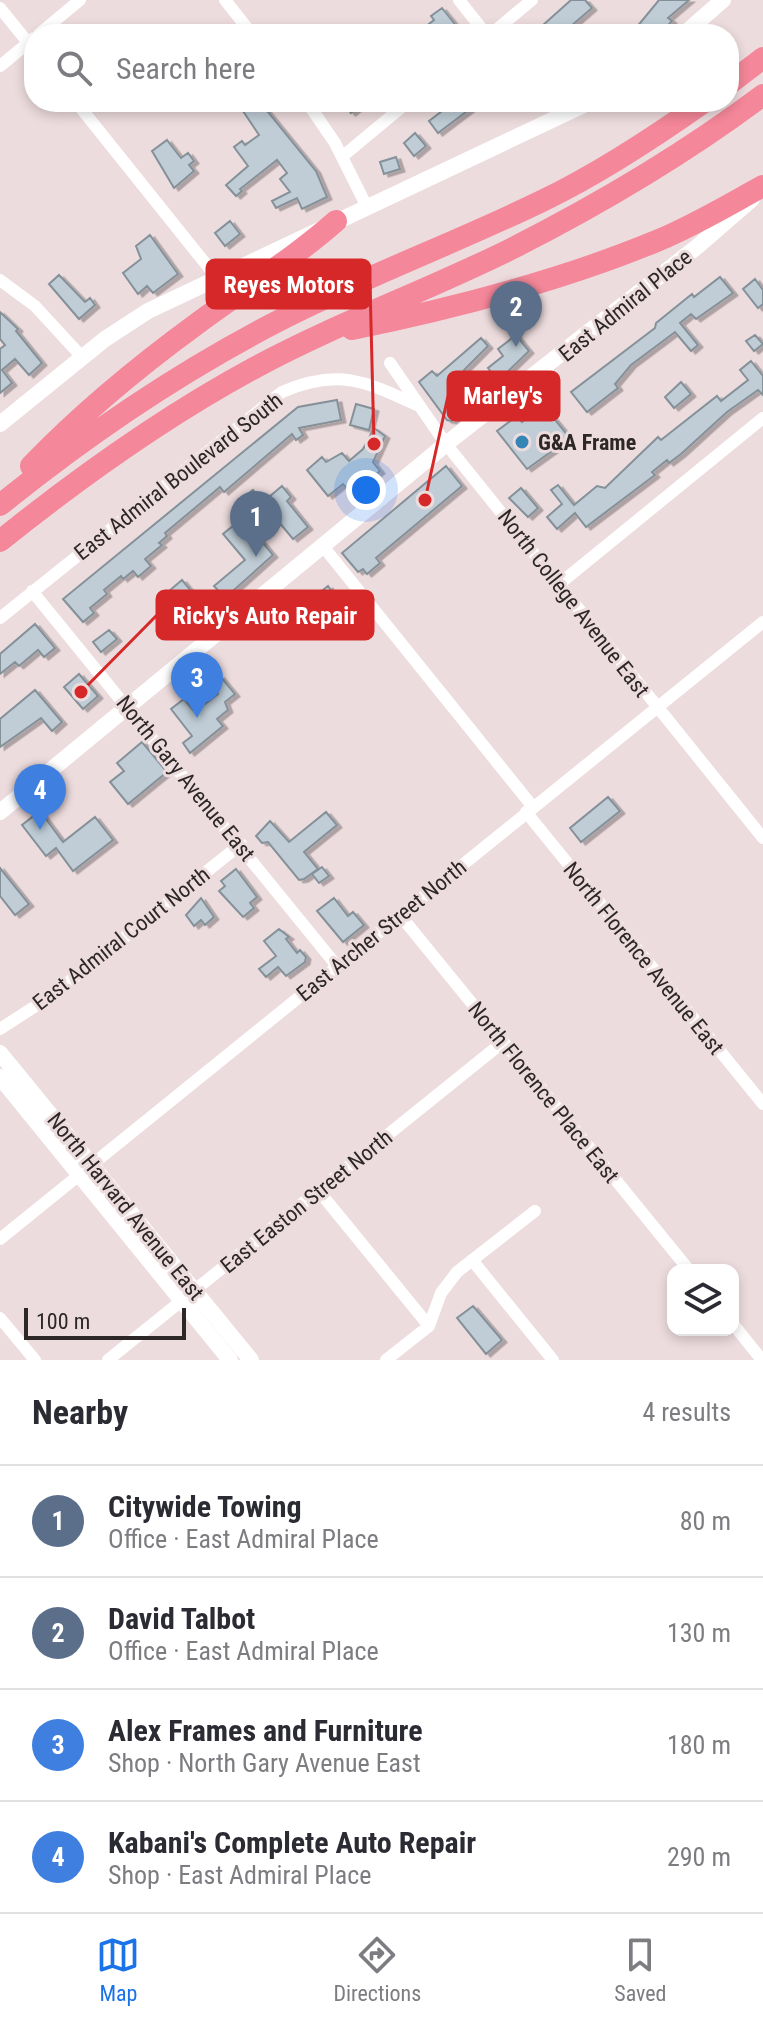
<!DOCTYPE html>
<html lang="en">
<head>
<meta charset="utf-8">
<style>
  :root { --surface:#fff; --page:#f7f7f7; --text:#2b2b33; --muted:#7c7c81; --line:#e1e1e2; --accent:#1a73e8 }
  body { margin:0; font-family:"Roboto Condensed",sans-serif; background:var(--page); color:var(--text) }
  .controls { position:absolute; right:24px; bottom:24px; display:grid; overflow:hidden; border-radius:16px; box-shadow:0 4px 12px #0003 }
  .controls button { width:72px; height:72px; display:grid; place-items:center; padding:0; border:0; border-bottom:2px solid var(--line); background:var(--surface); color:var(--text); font:40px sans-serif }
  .scale { position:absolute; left:24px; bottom:20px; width:162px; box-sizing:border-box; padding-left:8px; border:4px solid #2d2727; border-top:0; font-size:22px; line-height:28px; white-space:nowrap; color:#2d2727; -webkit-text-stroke:6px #eddcde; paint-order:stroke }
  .you { position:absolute; left:366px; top:490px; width:28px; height:28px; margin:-20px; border:6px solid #fff; border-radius:50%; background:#1a73e8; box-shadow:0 0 0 12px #1a73e833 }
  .badge { display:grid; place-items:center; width:52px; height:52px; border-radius:50%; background:var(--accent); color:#fff; font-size:26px; font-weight:700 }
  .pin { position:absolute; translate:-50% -66px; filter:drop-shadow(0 2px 4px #0008) }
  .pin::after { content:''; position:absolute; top:42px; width:28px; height:24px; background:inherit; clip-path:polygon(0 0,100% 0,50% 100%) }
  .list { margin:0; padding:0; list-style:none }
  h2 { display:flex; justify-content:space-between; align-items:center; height:104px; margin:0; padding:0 32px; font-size:34px }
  h2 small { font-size:26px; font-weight:400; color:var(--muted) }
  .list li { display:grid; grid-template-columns:52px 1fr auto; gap:24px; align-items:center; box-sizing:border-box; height:112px; padding:0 32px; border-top:2px solid var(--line) }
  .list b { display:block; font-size:30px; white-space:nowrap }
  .list p { margin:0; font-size:26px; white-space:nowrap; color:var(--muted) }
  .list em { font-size:26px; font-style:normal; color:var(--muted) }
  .icon { flex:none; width:44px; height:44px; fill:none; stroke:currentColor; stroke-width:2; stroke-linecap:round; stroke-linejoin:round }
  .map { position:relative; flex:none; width:763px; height:1360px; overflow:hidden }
  .search { position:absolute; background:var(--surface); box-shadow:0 4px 12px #0003; left:24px; right:24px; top:24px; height:88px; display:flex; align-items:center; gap:20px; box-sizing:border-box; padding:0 28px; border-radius:32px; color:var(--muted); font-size:30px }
  .sheet { height:552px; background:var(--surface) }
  nav { display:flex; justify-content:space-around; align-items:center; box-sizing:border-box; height:112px; border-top:2px solid var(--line); background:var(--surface); font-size:22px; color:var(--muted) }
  nav a { display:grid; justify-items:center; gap:4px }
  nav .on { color:var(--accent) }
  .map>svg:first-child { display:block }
  .building { fill:#c0cdd6; stroke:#859199; stroke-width:2; filter:url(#shadow) }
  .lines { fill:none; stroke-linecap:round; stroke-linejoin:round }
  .minor { stroke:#fff; stroke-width:12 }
  .secondary { stroke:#fff; stroke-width:16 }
  .motorway { stroke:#f48799; stroke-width:22 }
  .poi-dot { fill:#3685b7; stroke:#eddcde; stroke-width:3 }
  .labels { text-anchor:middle; stroke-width:6; stroke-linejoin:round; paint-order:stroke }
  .street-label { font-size:22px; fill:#2d2727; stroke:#eddcde }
  .poi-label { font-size:22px; font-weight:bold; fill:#2d2727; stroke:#eddcde; text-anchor:start }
  .leader { fill:none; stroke:#d62828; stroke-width:3 }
  .callout-dot { fill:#d62828; stroke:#eddcde; stroke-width:3 }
  .callout { fill:#d62828; stroke:#d62828; stroke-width:3 }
  .callout-label { font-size:24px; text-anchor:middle; font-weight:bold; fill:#fff }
</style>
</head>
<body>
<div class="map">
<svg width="763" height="1360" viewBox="0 0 763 1360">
  <defs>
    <filter id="shadow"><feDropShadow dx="4.5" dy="2.5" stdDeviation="0" flood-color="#0004"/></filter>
  </defs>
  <rect width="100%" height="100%" fill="#eddcde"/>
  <path class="building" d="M571,0H585L592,8L570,27L575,34H533Z
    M659,0H689L668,18L672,21L660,34H631Z
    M442,8L458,28L451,34H416L434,20L431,16Z
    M237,102H260L316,171L327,197L302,209L297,198L276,208L272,201L290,192L280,179L287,173L277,160L240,189L242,191L236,196L226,185L248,166L234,147L242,141L245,145L259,135Z
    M342,102H365L351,113Z
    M454,102H479L438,133L429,121Z
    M415,133L426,146L414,156L404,143Z
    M167,140L181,158L188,153L194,161L189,165L194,171L174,188L152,151Z
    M396,157L400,169L384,174L380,162Z
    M230,221L240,234L225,246L215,233Z
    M150,235L178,274L153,293L147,286L138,294L123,273L141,259L136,246Z
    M59,275L85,302L90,298L95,305L79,319L49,284Z
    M720,277L733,293L696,319L691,314L680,323L698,345L691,351L675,332L631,365L615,384L618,388L587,412L571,392L655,328L656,323L692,294L694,297Z
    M755,279L763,290V304L758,308L743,289Z
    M0,312L18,329L16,331L42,363L29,375L15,359L2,370L12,383L0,393V349L5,345L0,339Z
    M516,335L529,351L498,381L488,368L503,356L498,349Z
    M755,335L763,344L754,351L746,341Z
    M481,338L488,346L464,370L478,387L468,395L474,402L452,421L447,420L419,382L432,371L437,376Z
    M751,361L763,376V395L758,390L727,412L681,454L669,463L667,460L652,472L655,475L586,527L575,513L557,529L547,517L562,504L551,490L558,485L574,505L597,486L605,488L658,437L661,440L717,396L721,401L748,380L740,370Z
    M681,382L691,394L674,408L665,397Z
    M337,400L341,420L299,428L303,435L296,440L292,434L224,492L220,487L165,533L167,536L159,543L162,545L145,559L151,566L138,577L133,571L123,579L121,576L104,590L107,594L90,608L94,613L83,622L63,599L298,407Z
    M356,404L374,409L369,430L350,425Z
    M543,405L570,438L527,469L497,431L517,416L522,422Z
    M374,428L385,436L373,462L380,471L352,494L343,484L328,496L307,470L322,457L326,462L342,453L349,461L363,449Z
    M446,466L462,486L376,558L380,563L367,574L363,569L358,572L342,553Z
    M282,486L291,497L287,501L308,527L293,539L278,521L258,537L273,555L225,598L214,586L245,560L223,534L254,509L244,497L253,490L263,502Z
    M521,488L538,508L528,517L509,498Z
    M182,580L208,611L181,633L162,611L169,605L162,597Z
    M328,586L342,606L306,634L292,615Z
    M35,624L55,648L44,657L38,650L19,666L15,662L0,674V654Z
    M109,630L117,639L101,652L93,642Z
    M79,674L98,696L83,709L64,687Z
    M220,676L235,694L225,702L228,710L217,719L223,726L190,753L183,743L192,736L171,709L184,699L193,710L203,702L205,704L218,694L212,686Z
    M35,690L62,722L52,731L41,718L0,747V719Z
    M142,742L167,772L128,804L110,782L124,771L117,763Z
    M608,797L620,811L581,842L570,828Z
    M40,811L63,842L95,817L113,840L73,871L56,848L46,856L22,825Z
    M326,812L337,825L304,852L318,869L304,879L299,880L268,842L262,843L256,836L270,821L289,842Z
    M322,867L329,876L319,883L312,874Z
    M0,868L29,904L15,915L0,896Z
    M236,869L257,897L250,903L254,908L243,917L219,891L225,886L221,881Z
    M201,898L214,917L205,925L201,920L194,926L186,915Z
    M334,898L348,916L353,912L364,925L343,942L317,911Z
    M279,929L289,937L286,939L297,953L300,950L306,957L305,962L286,976L278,967L266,977L259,969L276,956L264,941Z
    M473,1306L502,1340L486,1354L457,1318Z"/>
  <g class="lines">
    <path class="minor" d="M225,0L252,34
      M459,0L486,34
      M0,8L34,50
      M39,34L80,0
      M491,34L532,0
      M0,66L34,38
      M76,102L217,278
      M307,102L335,143L367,207
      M343,156L408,102
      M0,280L35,306L82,357
      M390,363L446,444L763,838
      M322,545L533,807
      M558,585L763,418
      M32,591L337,966
      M0,618L282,392C338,368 365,381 417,405
      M526,812L763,1104
      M400,915L689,1270
      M0,1029L51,996L241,844
      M318,1190L429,1326
      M0,1239L763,622
      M472,1260L553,1360
      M0,1318L35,1360
      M733,1324L762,1360
      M108,1360L503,1042
      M386,1360L429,1326L441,1293L457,1272L535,1211"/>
    <path class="secondary" d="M684,34L723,0
      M0,424L105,339L148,311L590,102
      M0,812L446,444L698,246L752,199
      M0,1053L251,1360
      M0,1077L230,1360"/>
    <path class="motorway" d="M729,84L763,58
      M352,329C455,308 561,281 659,240C695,225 728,205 763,186
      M31,466C82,413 139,366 198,323C245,288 293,259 336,221
      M0,505C89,433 182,370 284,318C368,275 458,242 544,200C600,173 653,138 704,102
      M0,541C81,476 165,416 256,367C338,323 426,291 509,250C598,205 683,155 763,95"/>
  </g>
  <circle class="poi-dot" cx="522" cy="442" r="8"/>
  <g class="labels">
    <g class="street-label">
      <text transform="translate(625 305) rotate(-39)" y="8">East Admiral Place</text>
      <text transform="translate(178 476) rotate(-38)" y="8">East Admiral Boulevard South</text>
      <text transform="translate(574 603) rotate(52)" y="8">North College Avenue East</text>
      <text transform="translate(186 778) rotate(51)" y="8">North Gary Avenue East</text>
      <text transform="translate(381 930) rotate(-39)" y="8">East Archer Street North</text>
      <text transform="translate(121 938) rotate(-38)" y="8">East Admiral Court North</text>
      <text transform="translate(644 958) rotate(51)" y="8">North Florence Avenue East</text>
      <text transform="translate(544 1092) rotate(51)" y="8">North Florence Place East</text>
      <text transform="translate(306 1201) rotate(-39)" y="8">East Easton Street North</text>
      <text transform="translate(126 1206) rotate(51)" y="8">North Harvard Avenue East</text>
    </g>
    <g class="poi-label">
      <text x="538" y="450">G&amp;A Frame</text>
    </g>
  </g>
  <path class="leader" d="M374 444L370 284M425 500L448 396M81 692L157 615"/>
  <g class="callout-dot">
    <circle cx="374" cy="444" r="8"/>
    <circle cx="425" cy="500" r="8"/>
    <circle cx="81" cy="692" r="8"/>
  </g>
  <g class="callout">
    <rect x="207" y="260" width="163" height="48" rx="8"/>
    <rect x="448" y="372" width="111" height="48" rx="8"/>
    <rect x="157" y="591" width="216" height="48" rx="8"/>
  </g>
  <g class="callout-label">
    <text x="289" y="293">Reyes Motors</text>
    <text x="503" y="404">Marley's</text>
    <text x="265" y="624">Ricky's Auto Repair</text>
  </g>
</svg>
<div class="controls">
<button><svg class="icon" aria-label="layers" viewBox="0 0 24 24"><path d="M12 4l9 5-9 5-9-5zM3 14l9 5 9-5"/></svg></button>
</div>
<div class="scale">100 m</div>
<div class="you"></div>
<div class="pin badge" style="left:256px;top:557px;background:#5c6f8a">1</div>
<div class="pin badge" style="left:516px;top:347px;background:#5c6f8a">2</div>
<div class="pin badge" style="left:197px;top:718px;background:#3f7fe0">3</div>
<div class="pin badge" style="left:40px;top:830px;background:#3f7fe0">4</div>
<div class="search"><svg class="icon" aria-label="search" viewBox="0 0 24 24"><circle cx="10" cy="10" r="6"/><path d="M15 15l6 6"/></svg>Search here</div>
</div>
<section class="sheet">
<h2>Nearby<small>4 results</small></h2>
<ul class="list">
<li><span class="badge" style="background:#5c6f8a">1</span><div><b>Citywide Towing</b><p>Office · East Admiral Place</p></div><em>80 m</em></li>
<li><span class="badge" style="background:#5c6f8a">2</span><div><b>David Talbot</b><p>Office · East Admiral Place</p></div><em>130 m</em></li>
<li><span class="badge" style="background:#3f7fe0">3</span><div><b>Alex Frames and Furniture</b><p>Shop · North Gary Avenue East</p></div><em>180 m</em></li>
<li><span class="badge" style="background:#3f7fe0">4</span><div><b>Kabani's Complete Auto Repair</b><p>Shop · East Admiral Place</p></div><em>290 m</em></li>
</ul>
</section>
<nav>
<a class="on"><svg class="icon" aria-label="map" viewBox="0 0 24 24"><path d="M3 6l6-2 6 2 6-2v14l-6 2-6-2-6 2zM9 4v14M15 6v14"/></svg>Map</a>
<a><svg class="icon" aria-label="directions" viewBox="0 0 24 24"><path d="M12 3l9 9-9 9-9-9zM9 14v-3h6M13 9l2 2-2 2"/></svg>Directions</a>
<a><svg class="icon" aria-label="saved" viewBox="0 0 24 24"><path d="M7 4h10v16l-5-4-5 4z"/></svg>Saved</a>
</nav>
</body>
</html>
